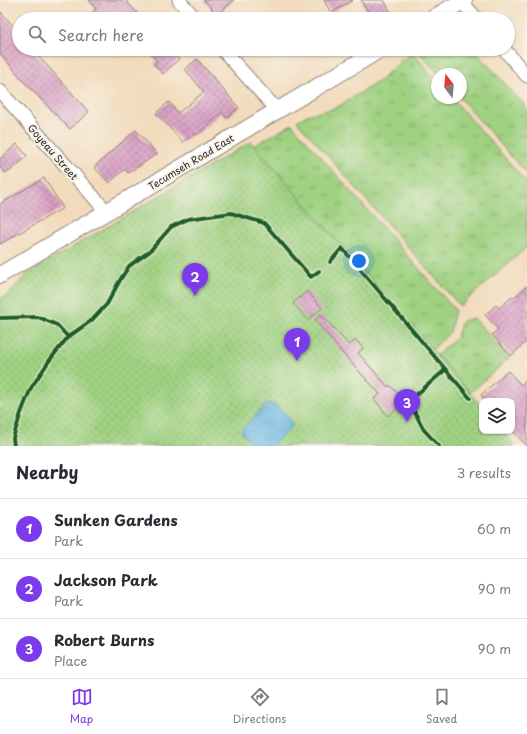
<!DOCTYPE html>
<html lang="en">
<head>
<meta charset="utf-8">
<style>
  :root { --surface:#fff; --page:#f7f7f7; --text:#2b2b33; --muted:#7c7c81; --line:#e1e1e2; --accent:#7c3aed }
  body { margin:0; font-family:"Playpen Sans",sans-serif; background:var(--page); color:var(--text) }
  .controls { position:absolute; right:12px; bottom:12px; display:grid; overflow:hidden; border-radius:8px; box-shadow:0 1px 3px #0004 }
  .controls button { width:36px; height:36px; display:grid; place-items:center; padding:0; border:0; border-bottom:1px solid var(--line); background:var(--surface); color:var(--text); font:20px sans-serif }
  .compass { position:absolute; left:431px; top:68px; width:36px; height:36px; border-radius:50%; background:var(--surface); box-shadow:0 1px 3px #0004; rotate:344deg }
  .you { position:absolute; left:359px; top:261px; width:14px; height:14px; margin:-10px; border:3px solid #fff; border-radius:50%; background:#1a73e8; box-shadow:0 0 0 6px #1a73e833 }
  .badge { display:grid; place-items:center; width:26px; height:26px; border-radius:50%; background:var(--accent); color:#fff; font-size:13px; font-weight:700 }
  .pin { position:absolute; translate:-50% -33px; filter:drop-shadow(0 1px 2px #0008) }
  .pin::after { content:''; position:absolute; top:21px; width:14px; height:12px; background:inherit; clip-path:polygon(0 0,100% 0,50% 100%) }
  .list { margin:0; padding:0; list-style:none }
  h2 { display:flex; justify-content:space-between; align-items:center; height:52px; margin:0; padding:0 16px; font-size:17px }
  h2 small { font-size:13px; font-weight:400; color:var(--muted) }
  .list li { display:grid; grid-template-columns:26px 1fr auto; gap:12px; align-items:center; box-sizing:border-box; height:60px; padding:0 16px; border-top:1px solid var(--line) }
  .list b { display:block; font-size:15px; white-space:nowrap }
  .list p { margin:0; font-size:13px; white-space:nowrap; color:var(--muted) }
  .list em { font-size:13px; font-style:normal; color:var(--muted) }
  .icon { flex:none; width:22px; height:22px; fill:none; stroke:currentColor; stroke-width:2; stroke-linecap:round; stroke-linejoin:round }
  .map { position:relative; flex:none; width:527px; height:446px; overflow:hidden }
  .search { position:absolute; background:var(--surface); box-shadow:0 1px 3px #0004; left:12px; right:12px; top:12px; height:44px; display:flex; align-items:center; gap:10px; box-sizing:border-box; padding:0 14px; border-radius:22px; color:var(--muted); font-size:15px }
  .sheet { height:232px; background:var(--surface) }
  nav { display:flex; justify-content:space-around; align-items:center; box-sizing:border-box; height:56px; border-top:1px solid var(--line); background:var(--surface); font-size:11px; color:var(--muted) }
  nav a { display:grid; justify-items:center; gap:2px }
  nav .on { color:var(--accent) }
  .map>svg:first-child { display:block }
  .grass { fill:url(#grass-tufts); stroke:#657e56 }
  .park { fill:url(#park-dots); stroke:#657e56 }
  .water { fill:url(#water-ripples); stroke:#497086 }
  .building { fill:url(#building-cross-hatch) }
  .lines { fill:none; stroke-linecap:round; stroke-linejoin:round }
  .minor-casing { stroke:#8e8374; stroke-width:15 }
  .major-casing { stroke:#8e8374; stroke-width:18 }
  .minor { stroke:#fff; stroke-width:13 }
  .major { stroke:#fff; stroke-width:16 }
  .cycleway-casing { stroke:#f7f3e8; stroke-width:6 }
  .cycleway { stroke:#1b5e20; stroke-width:4 }
  .labels { text-anchor:middle; stroke-width:4; stroke-linejoin:round; paint-order:stroke }
  .street-label { font-size:10px; fill:#2b2b2b; stroke:#f7f3e8 }
</style>
</head>
<body>
<div class="map">
<svg width="527" height="446" viewBox="0 0 527 446">
  <defs>
    <pattern id="grass-tufts" width="24" height="20" patternUnits="userSpaceOnUse"><rect width="24" height="20" fill="#9fd181"/><path d="M3 7l-1-3M5 7V3M7 7l1-3M15 17l-1-3M17 17v-4M19 17l1-3" fill="none" stroke="#82aa6a"/></pattern>
    <pattern id="park-dots" width="8" height="8" patternUnits="userSpaceOnUse"><rect width="8" height="8" fill="#9fd181"/><path d="M2 2h.1M6 6h.1" fill="none" stroke="#82aa6a" stroke-width="1.8" stroke-linecap="round"/></pattern>
    <pattern id="water-ripples" width="26" height="14" patternUnits="userSpaceOnUse"><rect width="26" height="14" fill="#67b6e1"/><path d="M2 4q2-2 4 0t4 0M15 11q2-2 4 0t4 0" fill="none" stroke="#5594b7"/></pattern>
    <pattern id="building-cross-hatch" width="8" height="8" patternUnits="userSpaceOnUse"><rect width="8" height="8" fill="#d99ec5"/><path d="M0 0l8 8M0 8l8-8" fill="none" stroke="#b081a0"/></pattern>
  </defs>
  <rect width="100%" height="100%" fill="#f7f3e8"/>
  <filter id="ink" filterUnits="userSpaceOnUse"><feTurbulence type="fractalNoise" baseFrequency=".025" numOctaves="2"/><feDisplacementMap in="SourceGraphic" scale="8" xChannelSelector="R" yChannelSelector="G"/><feConvolveMatrix kernelMatrix="1 2 1 2 8 2 1 2 1" color-interpolation-filters="sRGB"/></filter>
  <filter id="wash" filterUnits="userSpaceOnUse"><feTurbulence type="fractalNoise" baseFrequency=".012" numOctaves="4" result="noise"/><feDisplacementMap in="SourceGraphic" scale="16" xChannelSelector="R" yChannelSelector="G"/><feGaussianBlur stdDeviation="0.9" result="paint"/><feColorMatrix in="noise" values="0 0 0 0 0 0 0 0 0 0 0 0 0 0 0 0 0 1.4 0 .05"/><feComposite in="paint" operator="in"/></filter>
  <g filter="url(#wash)">
    <rect width="100%" height="100%" fill="#f2dbbc"/>
    <path class="grass" d="M418,49H473L527,108V174L460,98H461V74H438L417,50Z
      M413,53L437,81V98H452L527,183V247L460,306L297,121L307,115L336,108L381,80L400,61Z
      M292,124L455,310L450,332L432,350L342,246L238,155Z
      M474,318L509,358L470,393L437,355L456,338L462,321Z"/>
    <path class="park" d="M251,142L482,407V431H502L515,446H0V299L10,293L27,274Z"/>
    <path class="water" d="M268,403C278,406 291,416 292,427L271,446H253L242,432L243,428Z"/>
    <g id="blocks">
      <path class="building" d="M89,0H125L143,19H85L96,9Z
        M204,0H234L217,15Z
        M324,0H353L331,13Z
        M361,0H384L390,11L377,19H372Z
        M0,11L19,33V49H32L89,112L70,129L25,83L0,53Z
        M147,49H171L179,59L163,74L154,64L157,61Z
        M197,59L239,108L226,118L222,112L197,135L195,133L183,142L156,113L169,102L178,113L204,92L185,69Z
        M136,130L157,154L128,173L125,169L109,183L94,167Z
        M17,144L27,156L9,172L8,171L5,173L0,167V159Z
        M44,178L63,208L0,244V204Z
        M527,286V341L511,356L492,335L498,329L485,315L496,305L499,308L512,297L513,298Z
        M307,291L322,308L308,320L293,303Z
        M321,314L349,345L356,340L363,348L358,353L388,387L390,385L405,402L388,416L374,399L380,394L345,356L315,320Z
        M508,371L521,385L527,380V446L512,430V401H486L481,395Z"/>
    </g>
  </g>
  <g filter="url(#ink)">
    <use href="#blocks" fill-opacity="0" stroke="#8e8374" stroke-width="1"/>
    <g class="lines">
      <defs>
        <path id="minor" d="M179,0L195,19
          M460,0L477,19
          M222,49L277,110
          M504,49L527,76
          M0,91L107,212"/>
        <path id="major" d="M432,19L464,0
          M0,275L381,49"/>
      </defs>
      <use href="#minor" class="minor-casing"/>
      <use href="#major" class="major-casing"/>
      <use href="#minor" class="minor"/>
      <use href="#major" class="major"/>
      <defs>
        <path id="cycleway" d="M330,262L342,248L470,398
          M0,318L38,317L57,325L68,337
          M14,446L13,438L21,413L31,388L49,361L68,337L92,320L107,304L120,280L129,266L150,251L171,227L188,219L231,213L264,223L311,277L319,271
          M439,446L424,430L409,401L445,370"/>
      </defs>
      <use href="#cycleway" class="cycleway-casing"/>
      <use href="#cycleway" class="cycleway"/>
    </g>
  </g>
  <g class="labels">
    <g class="street-label">
      <text transform="translate(53 152) rotate(49)" y="4">Goyeau Street</text>
      <text transform="translate(191 162) rotate(-31)" y="4">Tecumseh Road East</text>
    </g>
  </g>
</svg>
<div class="controls">
<button><svg class="icon" aria-label="layers" viewBox="0 0 24 24"><path d="M12 4l9 5-9 5-9-5zM3 14l9 5 9-5"/></svg></button>
</div>
<svg class="compass" viewBox="-18 -18 36 36"><path d="M0-13l5 13h-10z" fill="#e53935"/><path d="M0 13l5-13h-10z" fill="#7c7c81"/></svg>
<div class="you"></div>
<div class="pin badge" style="left:297px;top:361px">1</div>
<div class="pin badge" style="left:195px;top:296px">2</div>
<div class="pin badge" style="left:407px;top:422px">3</div>
<div class="search"><svg class="icon" aria-label="search" viewBox="0 0 24 24"><circle cx="10" cy="10" r="6"/><path d="M15 15l6 6"/></svg>Search here</div>
</div>
<section class="sheet">
<h2>Nearby<small>3 results</small></h2>
<ul class="list">
<li><span class="badge">1</span><div><b>Sunken Gardens</b><p>Park</p></div><em>60 m</em></li>
<li><span class="badge">2</span><div><b>Jackson Park</b><p>Park</p></div><em>90 m</em></li>
<li><span class="badge">3</span><div><b>Robert Burns</b><p>Place</p></div><em>90 m</em></li>
</ul>
</section>
<nav>
<a class="on"><svg class="icon" aria-label="map" viewBox="0 0 24 24"><path d="M3 6l6-2 6 2 6-2v14l-6 2-6-2-6 2zM9 4v14M15 6v14"/></svg>Map</a>
<a><svg class="icon" aria-label="directions" viewBox="0 0 24 24"><path d="M12 3l9 9-9 9-9-9zM9 14v-3h6M13 9l2 2-2 2"/></svg>Directions</a>
<a><svg class="icon" aria-label="saved" viewBox="0 0 24 24"><path d="M7 4h10v16l-5-4-5 4z"/></svg>Saved</a>
</nav>
</body>
</html>
